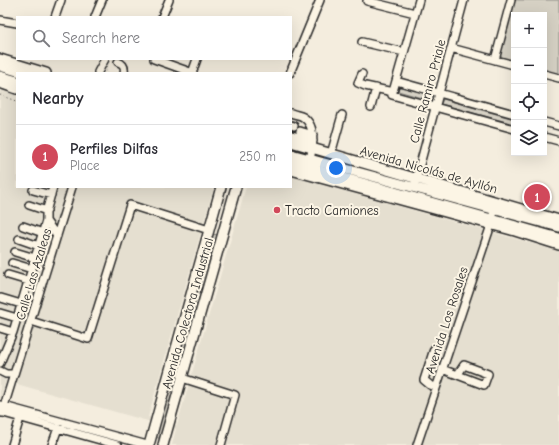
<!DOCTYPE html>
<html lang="en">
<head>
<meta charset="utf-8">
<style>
  :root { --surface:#fff; --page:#f7f7f7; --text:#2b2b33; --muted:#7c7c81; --line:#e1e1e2; --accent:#d1495b }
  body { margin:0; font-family:"Comic Neue",sans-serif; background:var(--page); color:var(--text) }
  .controls { position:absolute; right:12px; top:12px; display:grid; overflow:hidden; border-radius:0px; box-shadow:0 4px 16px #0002 }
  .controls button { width:36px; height:36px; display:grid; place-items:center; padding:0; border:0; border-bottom:1px solid var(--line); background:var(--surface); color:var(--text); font:20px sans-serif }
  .you { position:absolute; left:336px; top:168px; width:14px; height:14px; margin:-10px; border:3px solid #fff; border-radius:50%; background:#1a73e8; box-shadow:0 0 0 6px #1a73e833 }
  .badge { display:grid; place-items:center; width:26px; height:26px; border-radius:50%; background:var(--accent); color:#fff; font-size:13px; font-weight:700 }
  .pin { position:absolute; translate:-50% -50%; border:2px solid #fff; box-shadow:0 1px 4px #0006 }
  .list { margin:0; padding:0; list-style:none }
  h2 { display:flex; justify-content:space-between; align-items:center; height:52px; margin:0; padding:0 16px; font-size:17px }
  h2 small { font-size:13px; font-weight:400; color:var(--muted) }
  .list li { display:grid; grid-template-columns:26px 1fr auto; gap:12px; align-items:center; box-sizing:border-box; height:64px; padding:0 16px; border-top:1px solid var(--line) }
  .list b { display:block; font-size:15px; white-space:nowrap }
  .list p { margin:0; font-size:13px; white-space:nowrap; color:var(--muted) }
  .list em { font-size:13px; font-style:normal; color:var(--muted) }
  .icon { flex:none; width:22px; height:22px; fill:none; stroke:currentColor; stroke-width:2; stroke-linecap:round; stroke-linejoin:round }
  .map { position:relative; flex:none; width:559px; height:445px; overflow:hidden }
  .search { position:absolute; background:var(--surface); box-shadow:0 4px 16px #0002; left:16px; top:16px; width:276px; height:44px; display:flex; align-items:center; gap:10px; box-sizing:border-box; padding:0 14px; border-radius:0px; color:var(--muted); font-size:15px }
  .panel { position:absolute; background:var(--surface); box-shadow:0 4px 16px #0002; left:16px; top:72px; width:276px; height:116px; border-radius:0px }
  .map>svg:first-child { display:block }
  .built { fill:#e5dfd0 }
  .green { fill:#d6d1c4; stroke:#807e78 }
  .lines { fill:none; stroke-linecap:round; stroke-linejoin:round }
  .minor-tunnel { stroke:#ccc6ba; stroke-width:7; stroke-dasharray:7 3.5; stroke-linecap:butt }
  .minor-casing { stroke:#2b2b2b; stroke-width:10 }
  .major-casing { stroke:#2b2b2b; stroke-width:12 }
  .path { stroke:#2b2b2b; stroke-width:1; stroke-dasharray:1 3; stroke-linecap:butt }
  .minor { stroke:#fcf5e5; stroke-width:7 }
  .major { stroke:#fcf5e5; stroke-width:9 }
  .poi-dot { fill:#d1495b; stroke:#fcf5e5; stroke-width:1.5 }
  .labels { text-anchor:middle; stroke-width:4; stroke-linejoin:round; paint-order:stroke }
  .street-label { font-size:13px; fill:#2b2b2b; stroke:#fcf5e5 }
  .poi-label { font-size:13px; fill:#2b2b2b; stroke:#fcf5e5; text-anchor:start }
</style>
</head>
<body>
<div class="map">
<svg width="559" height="445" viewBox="0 0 559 445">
  <rect width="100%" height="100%" fill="#f4edde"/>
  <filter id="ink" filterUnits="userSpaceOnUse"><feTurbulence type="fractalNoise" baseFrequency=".025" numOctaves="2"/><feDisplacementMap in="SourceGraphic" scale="8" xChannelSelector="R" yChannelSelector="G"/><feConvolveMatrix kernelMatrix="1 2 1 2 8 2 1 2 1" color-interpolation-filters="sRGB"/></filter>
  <g filter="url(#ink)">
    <path class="built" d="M0,90L17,95V187H214L148,417L177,425L246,187H291V176L559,251V445H172L176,429L6,381L0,399Z"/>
    <path class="green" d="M513,0H559V76L544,72V15H514V64L499,60Z
      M399,86L435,96L433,101L398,91Z
      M443,99L514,119V124L441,104Z
      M212,234L218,235L199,305L194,304L193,302Z
      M193,309L197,310L162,439L155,437L191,310Z"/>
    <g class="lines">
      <path class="minor-tunnel" d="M106,73H107"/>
      <defs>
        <path id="minor" d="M419,0L392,95L514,129
          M367,1L415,13
          M55,17L61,0
          M95,17L102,0
          M162,17L169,0
          M0,20L17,23
          M362,42L404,52
          M451,48L514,65
          M154,59L193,73
          M495,60L511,0
          M118,62C124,64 125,67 124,73
          M98,72L105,59
          M192,73L197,59
          M290,73L320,0
          M362,74L358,83L365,86L393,92
          M544,74L559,78
          M396,81L514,114
          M371,107L376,88
          M291,113C295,115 300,115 303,117C317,126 313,147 310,159
          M544,122L559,126
          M291,125L294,126
          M300,131L313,135
          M291,135L313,141
          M544,137L559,141
          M331,154L342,115
          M415,183L464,0
          M33,190L51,195
          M29,205L47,211
          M46,221L57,236
          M23,226L43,233
          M19,239L39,246
          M15,252L35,258
          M12,263L32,269
          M8,275L28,281
          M1,298L21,304
          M0,313L17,318
          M31,321L88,339L130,205L209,230
          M0,328L13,332
          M434,349L424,380L430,385L436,387
          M0,363L13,332L46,221V212L53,187
          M442,369L484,385L488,374L464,365L458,374
          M0,371L6,374H14
          M182,378L235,395L221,445
          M0,405L147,445
          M0,412L118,445
          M2,413L72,187
          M12,445L20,418
          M52,445L58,428
          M417,445L491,225L495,205"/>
        <path id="major" d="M0,59L46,73
          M0,66L24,73
          M0,76L17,81
          M0,83L17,89
          M291,142L559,220
          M291,154L559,227
          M291,163L559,238
          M291,170L515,231L559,245
          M149,445L221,187
          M163,445L236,187"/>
      </defs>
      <use href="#minor" class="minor-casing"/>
      <use href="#major" class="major-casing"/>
      <path class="path" d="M0,95L17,101"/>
      <use href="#minor" class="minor"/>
      <use href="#major" class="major"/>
    </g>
  </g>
  <circle class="poi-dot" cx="277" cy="210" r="4"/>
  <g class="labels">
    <g class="street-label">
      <text transform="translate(427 91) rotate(-75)" y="5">Calle Ramiro Priale</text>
      <text transform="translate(429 169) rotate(16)" y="5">Avenida Nicolás de Ayllón</text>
      <text transform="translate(33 274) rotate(-73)" y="5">Calle Las Azaleas</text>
      <text transform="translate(187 313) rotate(-74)" y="5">Avenida Colectora Industrial</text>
      <text transform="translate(446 320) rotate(-72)" y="5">Avenida Los Rosales</text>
    </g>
    <g class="poi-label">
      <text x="285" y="215">Tracto Camiones</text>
    </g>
  </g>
</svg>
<div class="controls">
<button>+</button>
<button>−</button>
<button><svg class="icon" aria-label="locate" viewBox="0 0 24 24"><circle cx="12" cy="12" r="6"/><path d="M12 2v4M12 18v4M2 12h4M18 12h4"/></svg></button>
<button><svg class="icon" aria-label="layers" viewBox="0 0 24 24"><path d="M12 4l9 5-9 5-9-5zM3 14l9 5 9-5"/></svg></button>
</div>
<div class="you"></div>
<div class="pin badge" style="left:537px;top:197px">1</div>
<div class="search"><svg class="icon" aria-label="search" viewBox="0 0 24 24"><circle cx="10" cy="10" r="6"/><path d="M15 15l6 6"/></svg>Search here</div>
<section class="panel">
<h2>Nearby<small></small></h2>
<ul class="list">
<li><span class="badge">1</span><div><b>Perfiles Dilfas</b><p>Place</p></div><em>250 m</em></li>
</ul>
</section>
</div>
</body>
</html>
